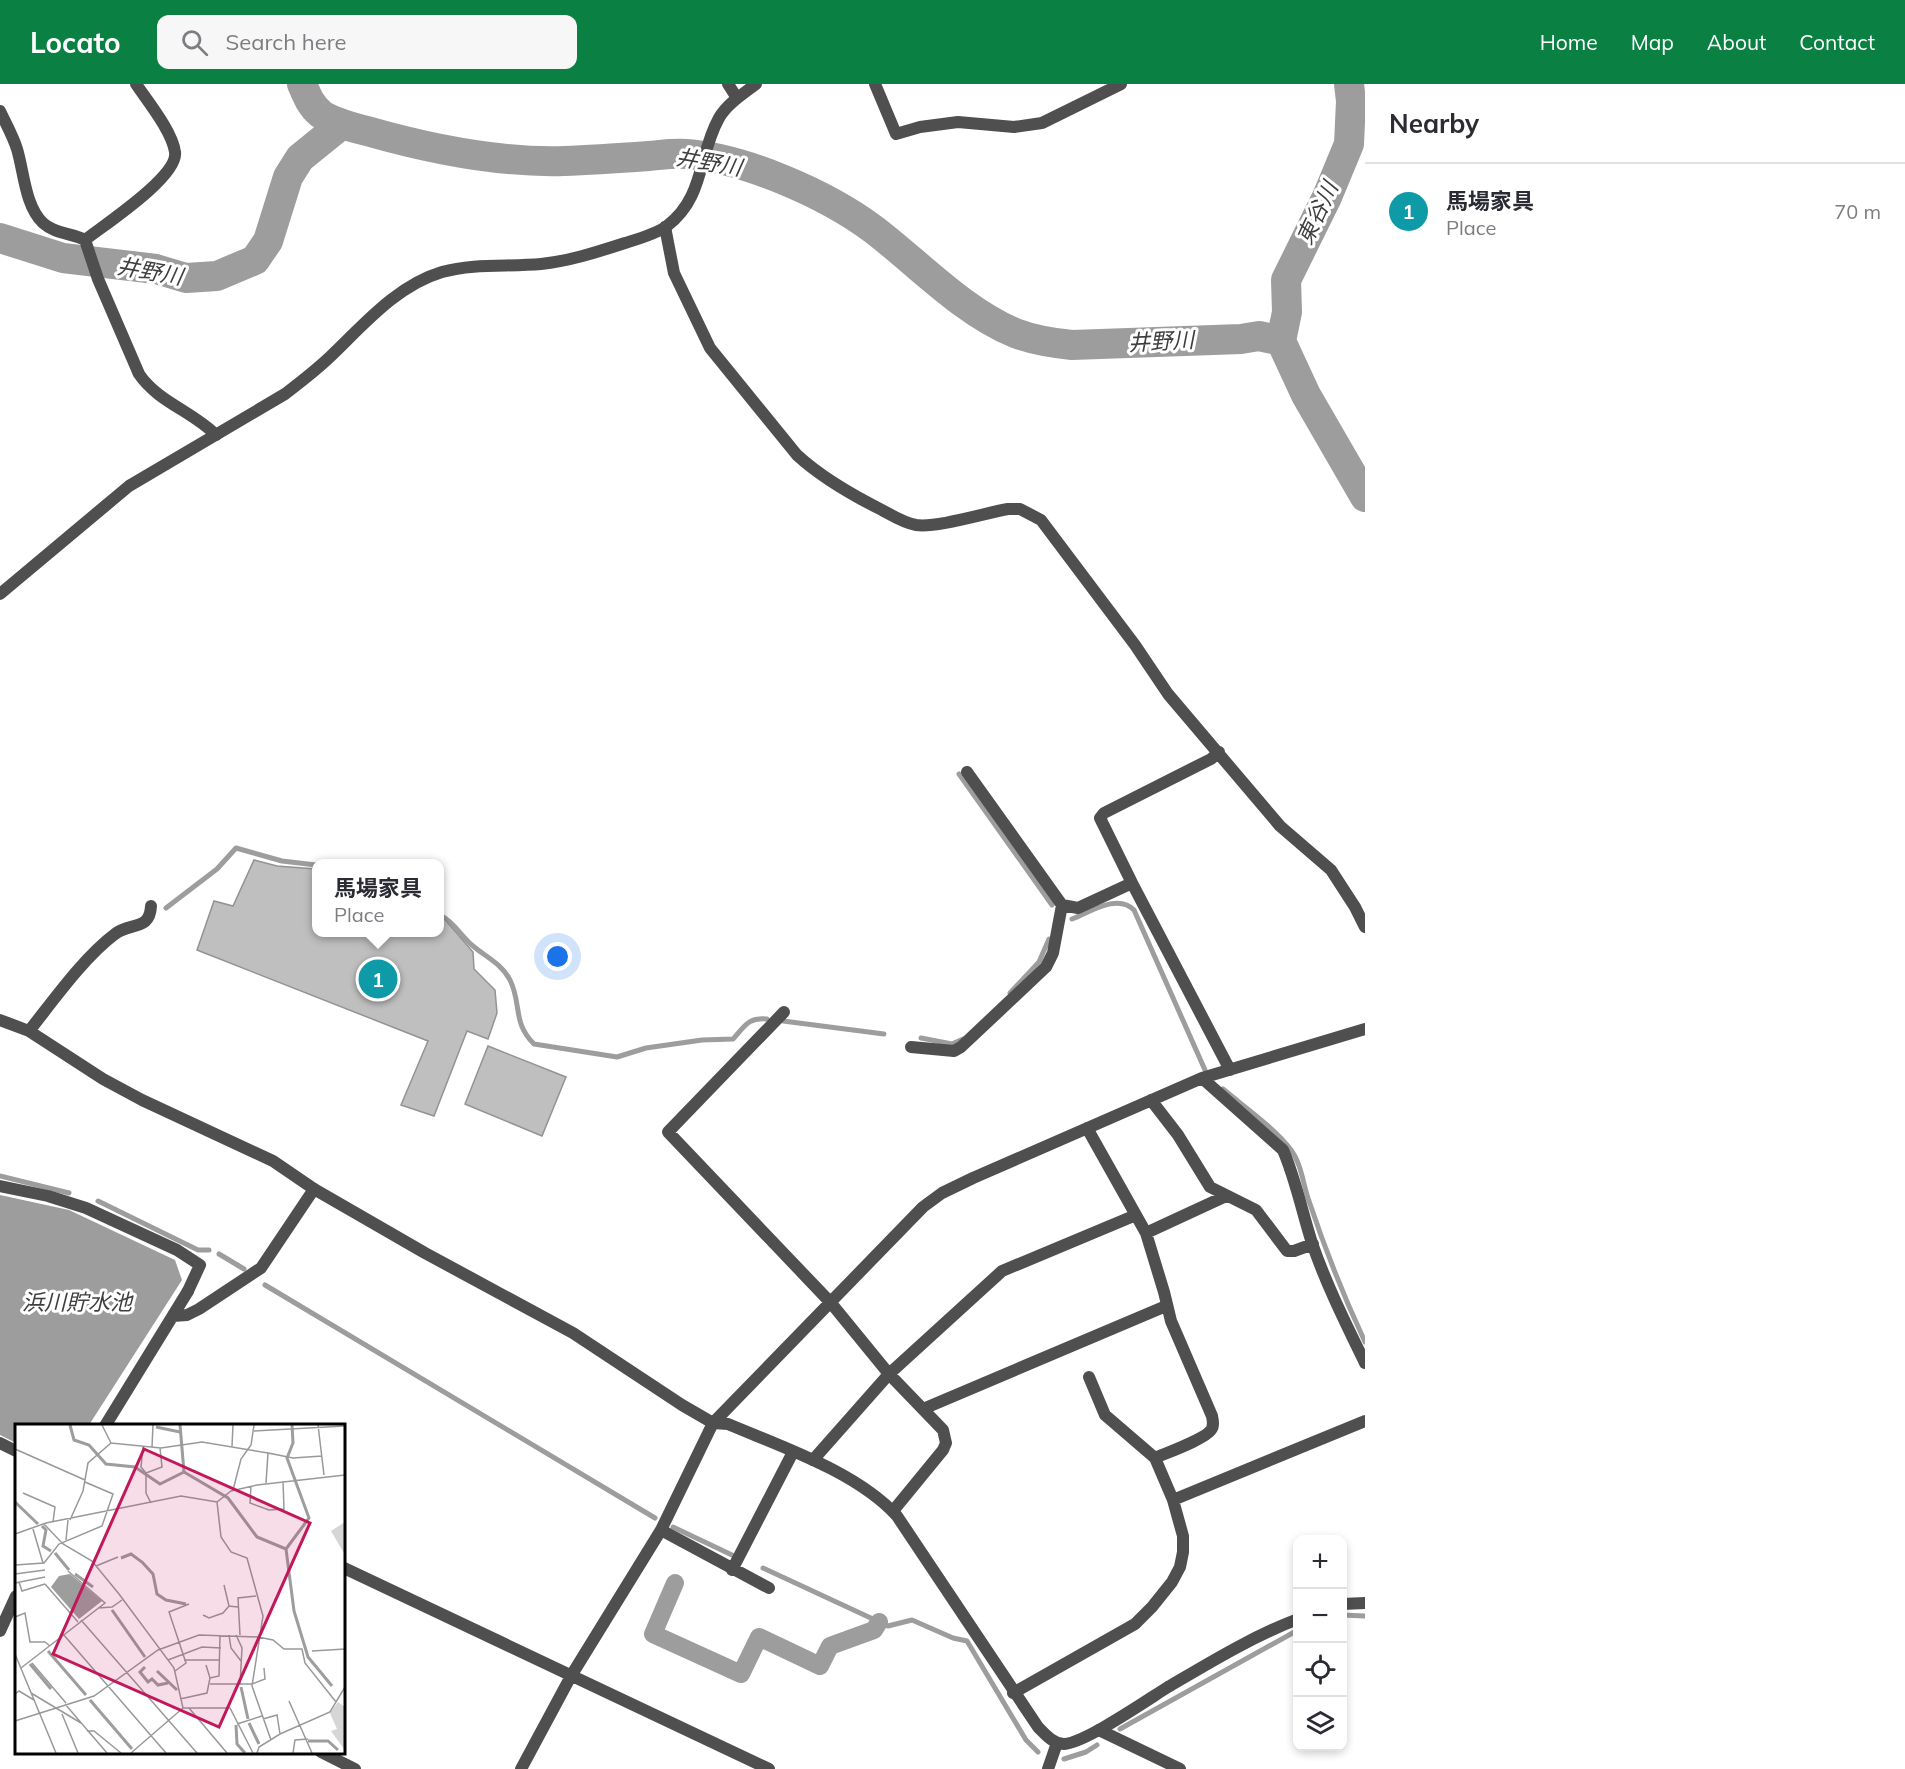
<!DOCTYPE html>
<html lang="en">
<head>
<meta charset="utf-8">
<style>
  :root { --surface:#fff; --page:#f7f7f7; --text:#2b2b33; --muted:#7c7c81; --line:#e1e1e2; --accent:#0b8043 }
  body { margin:0; font-family:Mulish,"Noto Sans JP",sans-serif; background:var(--page); color:var(--text) }
  .controls { position:absolute; right:18px; bottom:18px; display:grid; overflow:hidden; border-radius:12px; box-shadow:0 3px 9px #0003 }
  .controls button { width:54px; height:54px; display:grid; place-items:center; padding:0; border:0; border-bottom:2px solid var(--line); background:var(--surface); color:var(--text); font:30px sans-serif }
  .you { position:absolute; left:558px; top:873px; width:21px; height:21px; margin:-15px; border:4px solid #fff; border-radius:50%; background:#1a73e8; box-shadow:0 0 0 9px #1a73e833 }
  .badge { display:grid; place-items:center; width:39px; height:39px; border-radius:50%; background:var(--accent); color:#fff; font-size:20px; font-weight:700 }
  .pin { position:absolute; translate:-50% -50%; border:3px solid #fff; box-shadow:0 2px 6px #0006 }
  .popup { position:absolute; left:312px; top:775px; width:132px; height:78px; box-sizing:border-box; display:grid; place-content:center; border-radius:12px; background:var(--surface); filter:drop-shadow(0 2px 4px #0005); font-size:20px; white-space:nowrap; color:var(--muted) }
  .popup b { font-size:22px; color:var(--text) }
  .popup::after { content:''; position:absolute; left:50%; top:100%; margin-left:-12px; border:12px solid transparent; border-top-color:var(--surface) }
  .list { margin:0; padding:0; list-style:none }
  h2 { display:flex; justify-content:space-between; align-items:center; height:78px; margin:0; padding:0 24px; font-size:26px }
  h2 small { font-size:20px; font-weight:400; color:var(--muted) }
  .list li { display:grid; grid-template-columns:39px 1fr auto; gap:18px; align-items:center; box-sizing:border-box; height:96px; padding:0 24px; border-top:2px solid var(--line) }
  .list b { display:block; font-size:22px; white-space:nowrap }
  .list p { margin:0; font-size:20px; white-space:nowrap; color:var(--muted) }
  .list em { font-size:20px; font-style:normal; color:var(--muted) }
  .icon { flex:none; width:33px; height:33px; fill:none; stroke:currentColor; stroke-width:2; stroke-linecap:round; stroke-linejoin:round }
  .map { position:relative; flex:none; width:1365px; height:1685px; overflow:hidden }
  header { display:flex; align-items:center; gap:36px; box-sizing:border-box; height:84px; padding:0 30px; background:var(--accent); color:#fff }
  header strong { font-size:28px }
  nav { display:flex; gap:33px; margin-inline-start:auto; font-size:21px }
  .search { width:420px; height:54px; background:var(--page); display:flex; align-items:center; gap:15px; box-sizing:border-box; padding:0 21px; border-radius:12px; color:var(--muted); font-size:22px }
  main { display:flex }
  aside { flex:1; background:var(--surface) }
  .map>svg:first-child { display:block }
  .water { fill:#9d9d9d }
  .lines { fill:none; stroke-linecap:round; stroke-linejoin:round }
  .stream { stroke:#9d9d9d; stroke-width:5 }
  .canal { stroke:#9d9d9d; stroke-width:18 }
  .river { stroke:#9d9d9d; stroke-width:30 }
  .building { fill:#bfbfbf; stroke:#939393; stroke-width:1.5 }
  .minor { stroke:#4f4f4f; stroke-width:12 }
  .tertiary { stroke:#4f4f4f; stroke-width:12 }
  .labels { text-anchor:middle; stroke-width:6; stroke-linejoin:round; paint-order:stroke }
  .water-label { font-size:22px; font-style:italic; fill:#3e3e3e; stroke:#fff }
  .inset-river { fill:none; stroke:#9d9d9d; stroke-width:3 }
  .inset-road { fill:none; stroke:#999; stroke-width:1.5 }
  .view { fill:#c2185b; fill-opacity:0.15; stroke:#c2185b; stroke-width:3 }
  .inset-edge { fill:none; stroke:#000; stroke-width:3 }
</style>
</head>
<body>
<header>
<strong>Locato</strong>
<div class="search"><svg class="icon" aria-label="search" viewBox="0 0 24 24"><circle cx="10" cy="10" r="6"/><path d="M15 15l6 6"/></svg>Search here</div>
<nav><a>Home</a><a>Map</a><a>About</a><a>Contact</a></nav>
</header>
<main>
<div class="map">
<svg width="1365" height="1685" viewBox="0 0 1365 1685">
  <rect width="100%" height="100%" fill="#fff"/>
  <path class="water" d="M0,1111L69,1126L175,1176L182,1196L89,1341L16,1342V1359L0,1351Z"/>
  <g class="lines">
    <path class="stream" d="M959,690L1052,821
      M166,824L217,785L236,764L282,777L316,781
      M440,831C454,838 461,852 473,862C486,873 502,880 510,896C522,920 512,938 534,960L617,973L646,964L702,956L733,955C745,942 748,933 767,935
      M1072,835C1090,828 1118,809 1134,826L1205,986
      M1010,909L1039,878L1049,855
      M783,937L884,950
      M921,954L952,960L963,955
      M1223,1005C1243,1022 1276,1045 1291,1066C1302,1081 1303,1101 1309,1117C1325,1165 1344,1213 1365,1258
      M0,1092L69,1109
      M98,1117L198,1166H209
      M219,1170L244,1185
      M265,1201L655,1434
      M673,1443L732,1471
      M763,1484L888,1542L912,1536L953,1554L967,1557L1026,1656L1038,1668
      M1342,1531L1365,1532
      M1120,1645L1298,1546
      M1064,1675L1086,1668L1097,1661"/>
    <path class="canal" d="M675,1499L653,1550L741,1590L759,1553L820,1582L830,1562L874,1546L879,1538"/>
    <path class="river" d="M302,0C307,12 311,22 321,30C334,39 352,43 367,47C430,65 498,79 564,77C592,76 621,74 649,72C661,71 674,69 686,70C744,74 826,110 873,145C918,179 962,227 1015,249C1033,256 1052,259 1072,261L1241,255L1259,252L1281,257
      M0,154L63,174L156,185L186,194L217,192L255,176L268,157L288,93L300,74L342,40
      M1281,257L1287,228L1286,196L1327,113L1349,60L1351,17L1349,0
      M1281,257L1306,311L1365,413"/>
  </g>
  <path class="building" d="M254,776L277,782L316,785V849H440V830L473,868L474,885L495,906L497,929L488,955L467,947L434,1032L401,1021L428,957L197,866L214,817L233,822Z
    M488,962L566,993L542,1052L465,1020Z"/>
  <g class="lines">
    <path class="minor" d="M728,0L737,14
      M875,0L896,50L920,43L958,38L1014,43L1042,39L1121,0
      M0,27C6,40 13,52 17,65C24,88 25,122 43,139C55,150 72,149 85,156L98,195L139,290C158,318 192,327 216,351
      M665,143L674,189L710,264L797,371C822,394 852,411 882,426C893,432 904,439 916,441C937,444 985,429 1008,425H1020L1041,436L1135,561L1168,610L1280,742L1331,786L1355,823L1365,843
      M85,156C104,141 179,92 175,68C172,47 148,18 136,0
      M1219,668L1211,675L1104,729L1100,734L1132,799L1230,986
      M967,688L1062,821L1078,824L1132,799
      M784,928L668,1048L831,1219L889,1290L943,1346L946,1359L943,1366L893,1427
      M0,936L29,947L103,995L142,1016L273,1077L314,1105
      M29,947C53,917 84,873 115,850C130,838 150,847 151,822
      M911,963L954,967L961,963L1046,883L1053,869L1062,821
      M1202,994L1283,1066C1296,1096 1302,1128 1312,1159C1326,1200 1346,1240 1365,1279
      M1151,1016L1178,1051L1210,1103L1256,1126L1287,1167H1294L1313,1160
      M1087,1044L1146,1149L1164,1208L1171,1237L1212,1332C1213,1337 1214,1342 1211,1346C1205,1355 1166,1369 1155,1374
      M0,1102L48,1112L86,1124L177,1166L200,1181L188,1207
      M1146,1149L1226,1112
      M923,1325L1166,1222
      M0,1359L16,1367
      M813,1376L889,1290L1002,1187L1136,1131
      M1173,1416L1365,1337
      M661,1446L769,1504
      M344,1484L769,1685
      M732,1486L793,1368
      M1013,1609L1135,1540L1152,1523L1172,1498L1180,1483L1183,1468V1452L1173,1416L1155,1374L1105,1331L1089,1293
      M1099,1646L1180,1685
      M521,1685L571,1592L661,1446L713,1339L923,1123L942,1109L973,1094L1202,994L1365,945"/>
    <path class="tertiary" d="M0,510L129,402L285,310C302,297 319,284 334,269C365,239 398,201 442,188C474,179 508,183 541,180C570,177 597,168 625,159C638,155 656,150 667,142C705,113 698,71 719,34C727,20 743,10 756,0
      M173,1232L187,1231L199,1225L261,1184L314,1105L425,1169L573,1249L682,1321L713,1339L728,1340C782,1363 857,1388 897,1432L1038,1643C1045,1650 1053,1660 1064,1660C1085,1659 1147,1616 1168,1603C1209,1579 1253,1552 1298,1535
      M105,1342L188,1207
      M1342,1520L1365,1519
      M0,1547L16,1512
      M321,1668L355,1685
      M1048,1685L1057,1659"/>
  </g>
  <g class="labels">
    <g class="water-label">
      <text transform="translate(709 78) rotate(10)" y="8">井野川</text>
      <text transform="translate(1317 129) rotate(-65)" y="8">東谷川</text>
      <text transform="translate(150 187) rotate(10)" y="8">井野川</text>
      <text transform="translate(1161 257) rotate(-3)" y="8">井野川</text>
      <text x="77" y="1226">浜川貯水池</text>
    </g>
  </g>
  <g transform="translate(15 1340)">
    <rect width="330" height="330" fill="#fff"/>
    <path d="M330,98V131L316,107ZM323,278L330,283L329,325L316,307L322,305L315,289Z" fill="#d6d6d6"/>
    <path d="M55,150L87,177L64,195L36,163L44,152Z" fill="#9d9d9d"/>
    <path class="inset-river" d="M55,1L59,16L74,21L91,40L120,43L145,60L169,48M165,1L169,48M141,3L165,8M169,48L213,74L242,113L271,125M0,78L23,100M27,102L31,106L28,122L36,127M271,125L279,187L293,233L317,262M271,125L294,94L272,34L278,19L277,1M40,129L54,146M106,134L116,130L127,138L138,150L142,170L151,176L171,180M60,150L78,163M97,186L130,233M33,227L71,271M15,240L36,265M130,243L125,248L133,258L137,255L143,261L153,259M142,247L162,266M226,263L233,295M75,276L117,325M234,299L244,320M221,301L222,320L230,329M293,317H313L323,326"/>
    <path class="inset-road" d="M87,1L96,19M303,1L309,51M239,7L330,2M128,22L126,43L131,49V69L136,79M217,22L218,1M137,23L138,1M0,25L70,56M131,49L147,43L145,24M251,59L253,29L278,34L307,32M236,62L235,79L254,86L269,85L268,57M218,66L226,35L236,21L239,1M8,69L40,83L38,98M202,78L206,113L216,128L232,134L248,192L237,262L256,316M55,96L68,67L73,39L96,19L146,24L187,18L253,29M29,100L48,120L77,137L104,170L159,244L168,284H215L238,329M18,105L28,139M0,110L31,99L166,72L202,78L216,67L242,61L330,51M51,116L53,96M0,141L29,139L44,120L87,102L98,70L70,58M81,142L103,133M0,150L30,146M4,158L7,167L30,160M0,159L30,153M30,160L63,198M209,161L214,182L223,183M83,184L97,183L107,176M188,191L194,194L208,189L214,182M0,193L10,189L15,218H30L35,222M66,196L182,329M48,210L151,329M214,211L216,224L226,237M221,211L227,224L225,261M225,211L223,174L241,172M297,227L330,225M0,230L41,329M153,236L187,223L206,224M169,236H205M17,239L51,279M6,244L90,179L53,147M160,247L171,239L154,188L174,180M195,254L204,252L205,211M195,260H237L250,255L249,244M16,269L66,299M0,270L4,267L19,276M165,275L192,269L195,254L191,241M274,277L297,329M50,280L92,329M174,284L212,329M47,290L63,329M248,295L262,291L265,310M0,297L79,272L143,226L184,211L243,213L258,216L269,225H287L290,239L321,278M222,300L247,292M72,307H79L106,329M116,329L168,284M242,329L244,323L265,310L315,288L330,263M278,329L280,316L293,315"/>
    <path class="view" d="M129,25L295,99L204,303L38,230Z"/>
    <rect width="330" height="330" class="inset-edge"/>
  </g>
</svg>
<div class="controls">
<button>+</button>
<button>−</button>
<button><svg class="icon" aria-label="locate" viewBox="0 0 24 24"><circle cx="12" cy="12" r="6"/><path d="M12 2v4M12 18v4M2 12h4M18 12h4"/></svg></button>
<button><svg class="icon" aria-label="layers" viewBox="0 0 24 24"><path d="M12 4l9 5-9 5-9-5zM3 14l9 5 9-5"/></svg></button>
</div>
<div class="you"></div>
<div class="pin badge" style="left:378px;top:895px;background:#0f9aa8">1</div>
<div class="popup"><b>馬場家具</b>Place</div>
</div>
<aside>
<h2>Nearby<small></small></h2>
<ul class="list">
<li><span class="badge" style="background:#0f9aa8">1</span><div><b>馬場家具</b><p>Place</p></div><em>70 m</em></li>
</ul>
</aside>
</main>
</body>
</html>
